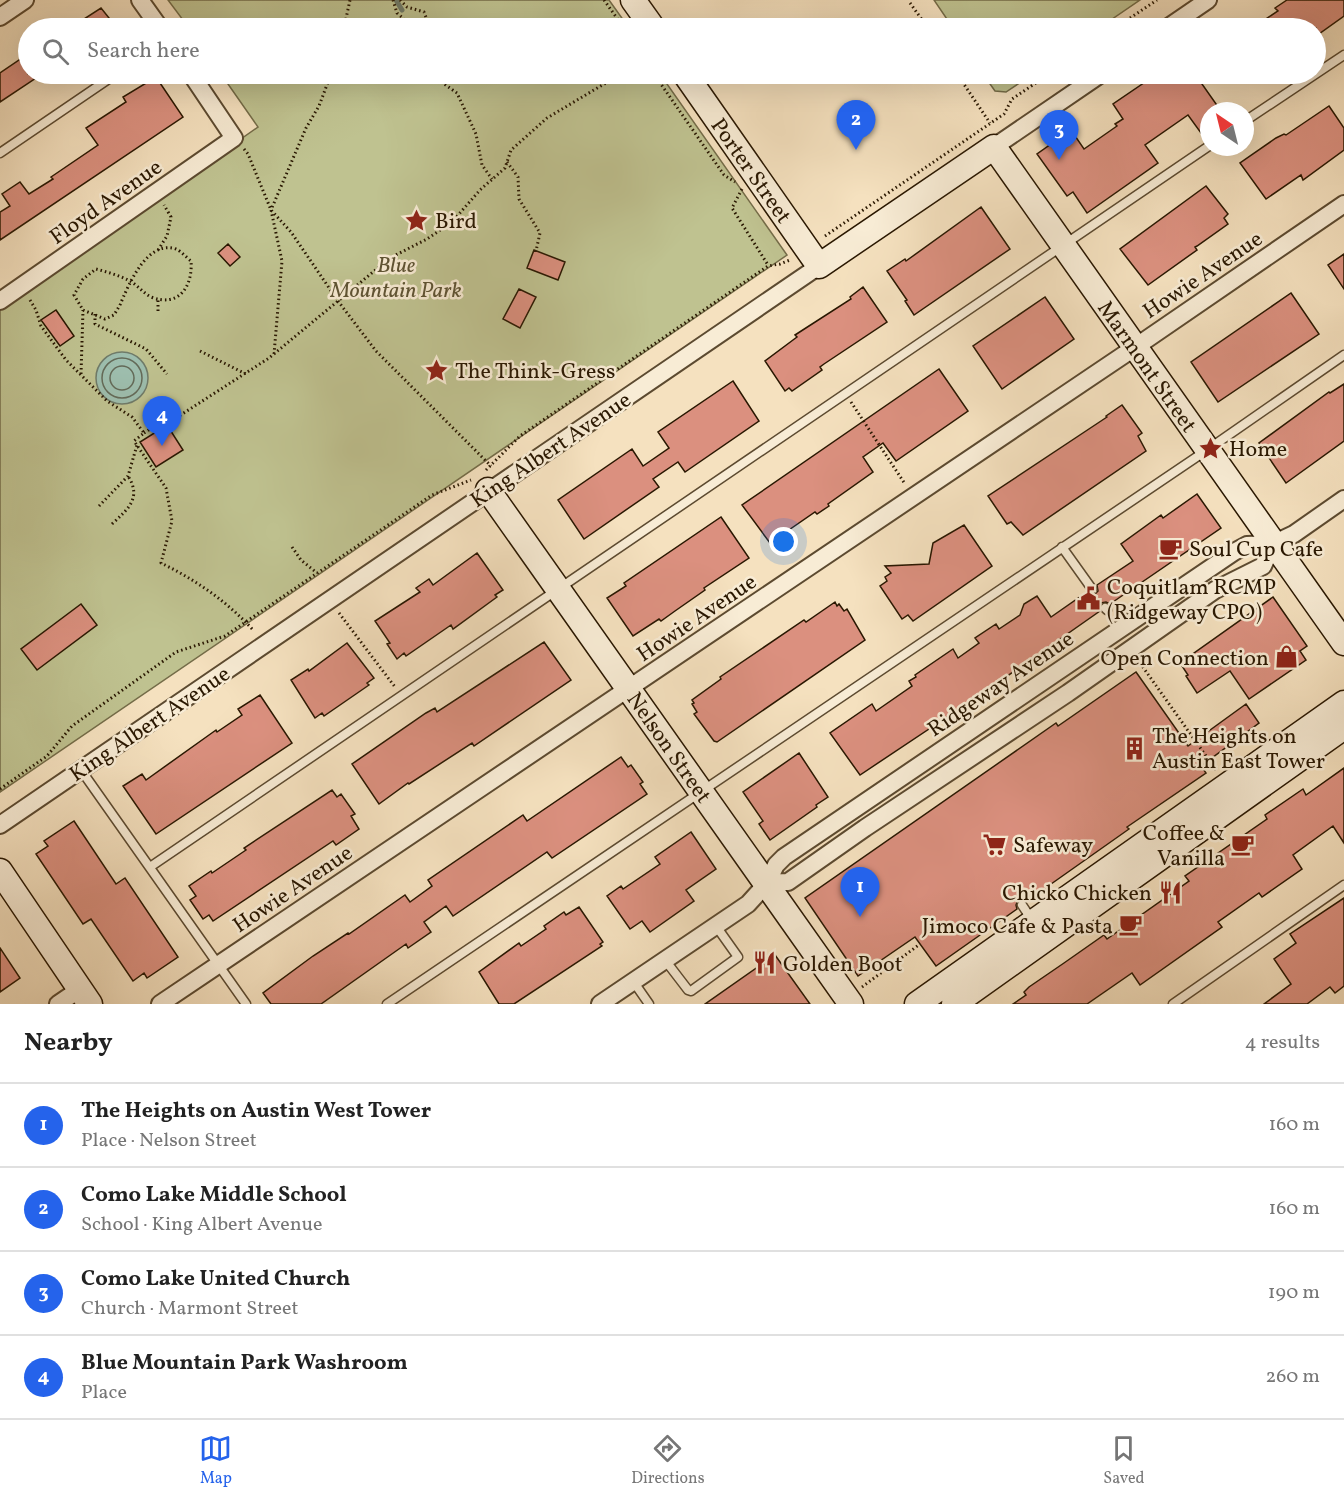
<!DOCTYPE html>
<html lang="en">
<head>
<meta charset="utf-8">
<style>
  :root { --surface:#fff; --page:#f6f6f6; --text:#222; --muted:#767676; --line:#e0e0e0; --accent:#2563eb }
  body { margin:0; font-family:Vollkorn,serif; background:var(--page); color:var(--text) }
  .compass { position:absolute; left:1200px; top:102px; width:54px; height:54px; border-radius:50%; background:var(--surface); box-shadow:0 6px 24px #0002; rotate:325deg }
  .you { position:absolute; left:784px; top:542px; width:21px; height:21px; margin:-15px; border:4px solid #fff; border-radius:50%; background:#1a73e8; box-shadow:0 0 0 9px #1a73e833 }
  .badge { display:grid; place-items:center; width:39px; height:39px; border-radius:50%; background:var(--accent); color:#fff; font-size:20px; font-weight:700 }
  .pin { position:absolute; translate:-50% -50px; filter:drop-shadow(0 2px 3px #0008) }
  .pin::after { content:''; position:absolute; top:32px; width:21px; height:18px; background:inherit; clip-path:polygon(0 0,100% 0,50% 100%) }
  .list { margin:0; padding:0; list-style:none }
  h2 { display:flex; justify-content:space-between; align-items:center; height:78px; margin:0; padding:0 24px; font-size:26px }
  h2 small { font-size:20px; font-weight:400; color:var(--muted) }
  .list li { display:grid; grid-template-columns:39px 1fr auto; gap:18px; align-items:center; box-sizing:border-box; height:84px; padding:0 24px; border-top:2px solid var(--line) }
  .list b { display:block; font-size:22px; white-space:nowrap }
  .list p { margin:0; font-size:20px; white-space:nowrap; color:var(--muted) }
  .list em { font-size:20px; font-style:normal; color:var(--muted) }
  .icon { flex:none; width:33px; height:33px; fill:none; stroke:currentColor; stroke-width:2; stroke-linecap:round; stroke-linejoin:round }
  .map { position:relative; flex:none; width:1344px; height:1004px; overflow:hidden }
  .search { position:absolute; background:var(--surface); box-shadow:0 6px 24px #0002; left:18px; right:18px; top:18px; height:66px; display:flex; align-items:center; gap:15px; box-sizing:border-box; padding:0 21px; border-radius:33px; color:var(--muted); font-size:22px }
  .sheet { height:414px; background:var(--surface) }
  nav { display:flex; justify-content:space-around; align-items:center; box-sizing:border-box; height:84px; border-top:2px solid var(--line); background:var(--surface); font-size:16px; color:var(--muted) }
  nav a { display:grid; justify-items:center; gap:3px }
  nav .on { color:var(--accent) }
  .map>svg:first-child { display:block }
  .green { fill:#bfc290; stroke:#746c48; stroke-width:1.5 }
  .water { fill:#9dbeae; stroke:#6f7b69; stroke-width:1.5 }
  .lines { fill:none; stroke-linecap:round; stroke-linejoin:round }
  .shore { stroke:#636a58; stroke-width:1.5 }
  .stream { stroke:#6f7b69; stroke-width:5 }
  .building { fill:#db907f; stroke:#291701; stroke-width:1.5 }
  .lane-casing { stroke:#5c4a30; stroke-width:11 }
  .street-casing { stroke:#5c4a30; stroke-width:20 }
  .secondary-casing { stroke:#291701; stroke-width:27 }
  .path { stroke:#291701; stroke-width:3; stroke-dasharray:1.5 3; stroke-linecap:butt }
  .lane { stroke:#f8ecd5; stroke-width:8 }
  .street { stroke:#f8ecd5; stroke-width:16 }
  .secondary { stroke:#f8ecd5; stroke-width:24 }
  .labels { text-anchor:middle; stroke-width:5; stroke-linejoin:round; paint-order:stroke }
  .street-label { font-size:22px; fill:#291701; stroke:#f8ecd5 }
  .poi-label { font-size:22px; fill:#291701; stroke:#f8ecd5; text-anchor:start }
  .park-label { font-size:22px; font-style:italic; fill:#5e5333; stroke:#f8ecd5 }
</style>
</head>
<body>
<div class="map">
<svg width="1344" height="1004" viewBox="0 0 1344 1004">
  <rect width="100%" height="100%" fill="#f5e1bf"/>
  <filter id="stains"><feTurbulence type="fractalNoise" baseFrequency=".00333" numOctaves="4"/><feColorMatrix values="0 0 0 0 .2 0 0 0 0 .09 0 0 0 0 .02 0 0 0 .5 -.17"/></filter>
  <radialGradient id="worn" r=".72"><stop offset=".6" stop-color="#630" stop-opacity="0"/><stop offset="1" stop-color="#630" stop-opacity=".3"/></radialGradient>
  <path class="green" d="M168,0H609L629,28H189Z
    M934,0H1140L1099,28H953Z
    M221,74H660L787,255L0,792V308L258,127Z
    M983,74H1033L1006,92L995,91Z"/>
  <path class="water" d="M96 378a26 26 0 1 1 52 0a26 26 0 1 1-52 0Z"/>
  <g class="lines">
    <path class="shore" d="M102 378a20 20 0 1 1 40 0a20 20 0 1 1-40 0Z
      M110 378a12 12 0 1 1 24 0a12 12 0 1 1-24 0Z"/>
    <path class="stream" d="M396,0L402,10"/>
  </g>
  <path class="building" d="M1287,0H1344V16L1316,36V28H1252L1278,11L1275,8Z
    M101,8L117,28H70Z
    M28,54V74H42L0,102V73Z
    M1157,74H1195L1221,111H1209V127L1201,133L1188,115L1145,145L1158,163L1087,213L1073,192L1067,196L1037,154L1071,130L1084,149L1117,126L1115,124L1123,119L1113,104Z
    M156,77L183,117L0,240V212L10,206L2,194L20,182L29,194L53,179L51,177L98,145L86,128L126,102L123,97Z
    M1329,106L1344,128V150L1303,180L1301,175L1266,199L1240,163L1276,138L1284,134L1286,135Z
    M1206,186L1228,214L1224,218L1228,224L1197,246L1195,247L1197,250L1148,285L1120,249Z
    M981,207L1010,249L914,315L905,301L907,300L887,271L905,259L906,261Z
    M228,244L240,257L230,266L218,253Z
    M534,250L565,262L558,280L527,268Z
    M1344,254V289L1328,265Z
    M863,287L887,322L824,364L820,367L822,370L792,391L789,388L785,391L765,361L797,337L795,335L851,299L850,297Z
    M519,289L536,297L520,328L503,319Z
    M1291,293L1319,334L1218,402L1191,362Z
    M1045,297L1074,339L1002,389L973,346Z
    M56,310L74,336L60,346L41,320Z
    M939,369L968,411L896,461L883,443L863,457L873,472L828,504L829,506L817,514L815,512L770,543L742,505Z
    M733,381L759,421L685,472L678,462L653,479L659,487L584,539L558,500L632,449L643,466L669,448L658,432Z
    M1344,384V441L1286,483L1259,443L1329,392L1330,393Z
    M1122,405L1142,433L1138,436L1146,451L1023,535L1011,522L1007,524L988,496L1107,417L1106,416Z
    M167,425L183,450L156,467L140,442Z
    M1197,494L1221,528L1110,604L1106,602L1101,603L1099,607L1100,611L983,693L860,775L830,733L872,704L876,711L912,686L909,681L916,677L915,675L953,649L958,658L979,643L975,638L996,624L999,629L1020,615L1024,604L1037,596L1051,617L1087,592L1090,595L1095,594L1098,591L1097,585L1133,561L1121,544L1161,515L1163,518Z
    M721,517L749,558L704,588L705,590L675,611L661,621L659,619L633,636L607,598L626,586L624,583Z
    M964,525L992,566L913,621L908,615L902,619L880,586L887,581L885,577L891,573L885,566L929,564L933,543Z
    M477,553L503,590L495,595L497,597L453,629L451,625L406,656L404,653L397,659L387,644L390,643L375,621L420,592L416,588L429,579L433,585Z
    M1273,597L1307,646L1300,651L1306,660L1249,699L1230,671L1197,693L1186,676L1188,675L1180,663Z
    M835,602L837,606L839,604L844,611L847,609L865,640L717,742L714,741L694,714L697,712L692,704L694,703L692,700L721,679L720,677L804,620L806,622Z
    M81,604L97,625L37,670L21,649Z
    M544,642L571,680L474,746L472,743L409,784L408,783L379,804L352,764L426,713L435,708L437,712Z
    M347,643L374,678L367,683L369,685L324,716L322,713L315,718L291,680L308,669L309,671Z
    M1136,672L1188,746L1246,704L1259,723L1201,766L1206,773L1127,827L1129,829L1027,901L1022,899L1018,900L1016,905L1017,909L936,966L915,937L858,976L805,898L1056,723L1058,726Z
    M260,695L292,743L156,834L123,786L142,774L146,780L216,730L217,732L242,715L238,709Z
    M799,753L828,797L816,805L817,807L770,840L759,824L763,821L743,792Z
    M621,757L628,767L631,765L643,782L640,784L647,794L552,858L547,852L453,916L446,906L424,922L431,932L408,948L406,944L321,1004H271L263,993L313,956L348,933L349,934L405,895L410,902L432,886L428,880L523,815L527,821Z
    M1344,768V843L1333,826L1293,855L1302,869L1262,897L1259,893L1218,922L1222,927L1140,985L1132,973L1087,1004H1013L1026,995L1024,992L1029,987L1064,963L1104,935L1107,939L1189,881L1185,876L1267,819L1265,815L1303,789L1306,795Z
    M332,790L337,797L341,794L355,814L351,816L359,829L336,845L333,841L213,921L209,915L203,919L190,900L196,896L189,886L211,871L212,873L246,850L244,848Z
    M74,821L116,884L125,878L178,957L147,978L144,973L133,981L91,919L83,924L36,854L48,846L44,841Z
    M691,832L716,869L686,890L694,901L650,932L642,921L630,929L607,896L621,886L623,889L660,864L655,857Z
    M1344,898V986L1335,993L1330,987L1307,1004H1264L1291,984L1274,959L1296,943L1290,934Z
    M579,907L603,942L600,944L602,946L514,1004H499L479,972L519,943L521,946L546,929L544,926L564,912L566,915Z
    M0,948L20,978L0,992Z
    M775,955L810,1004H705Z"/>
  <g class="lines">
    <defs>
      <path id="lane" d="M1245,121L1344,55
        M0,153L116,74
        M1062,547L1092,589
        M1105,608L1107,610
        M81,770L246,1004
        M150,867L1209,146
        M1022,905L1032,920
        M665,960L688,990L691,991L738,957L716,926
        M633,981L649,1004
        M387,1004L1207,450L1344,355
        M1173,1004L1344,885"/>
      <path id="street" d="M140,0L160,28
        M0,17L25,0
        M1167,28L1208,0
        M994,147L1101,74
        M0,301L234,138L191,74
        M0,825L819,266
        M767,883L788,882L865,828L1068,693L1215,590L1263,566L1273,544
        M58,1004L80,989
        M160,1004L1134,348L1344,204
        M600,1004L748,904L767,883L776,865L784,857L1234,552L1247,545L1273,544L1294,534L1344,499"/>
      <path id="secondary" d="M633,0L653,28
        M685,74L819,266L994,147L1344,643
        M488,490L851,1004
        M0,871L90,1004
        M917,1004L1344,703
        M954,1004L1344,727"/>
    </defs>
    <use href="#lane" class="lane-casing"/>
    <use href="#street" class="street-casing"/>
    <use href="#secondary" class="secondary-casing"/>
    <path class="path" d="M393,0L397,13L407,22L408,28
      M400,0L407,7L424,12L427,20L425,28
      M604,0L624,28
      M910,3L928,28
      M344,28L350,0
      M1115,28L1157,0
      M430,74L457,93L476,134L482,165L492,179
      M654,74L724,175L735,182
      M957,74L990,123
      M244,149L248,154L271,210L291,232L338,301L376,351L491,466
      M507,162L518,177L519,199L540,233L536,251
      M742,189L732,208L768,265
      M825,236L1004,114L1012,99L1049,74
      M158,250L167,236L171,217L164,205
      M30,300L36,310L41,326L66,360L107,401L132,417L144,433L134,441L166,488L172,521L161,563C196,580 228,602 254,631
      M120,305C128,286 147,239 176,249C181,251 187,258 191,261C193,286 179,308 151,297C143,293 137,284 128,280C118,275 107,272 96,269L83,279L74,295L83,310L105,319L114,315L120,305
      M158,311V299
      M95,314V324L146,349L167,374
      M200,351L246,374
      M274,354L282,261L271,210L306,128L319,106L331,74
      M81,374L83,310
      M851,402L905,484
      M144,433L164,420L176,418L269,358L390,258L427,239L452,222L480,190L505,168L511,150L547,118L604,84L634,74
      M486,470L520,436L768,266L780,264L790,260
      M99,506L128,476L137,445
      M112,524C128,509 142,498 128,476
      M292,547L301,560L317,573
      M339,613L395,687
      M1140,663L1216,770
      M0,789L47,756L72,726L176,652L225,636L432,495L471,480
      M862,987L920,944"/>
    <use href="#lane" class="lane"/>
    <use href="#street" class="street"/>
    <use href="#secondary" class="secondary"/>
  </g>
  <defs>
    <symbol id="sight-bare" viewBox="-9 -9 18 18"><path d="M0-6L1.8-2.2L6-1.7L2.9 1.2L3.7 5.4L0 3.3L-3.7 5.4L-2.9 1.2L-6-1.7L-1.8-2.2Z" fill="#8f2418" stroke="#f8ecd5" stroke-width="2.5" paint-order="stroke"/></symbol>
    <symbol id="cafe-bare" viewBox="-9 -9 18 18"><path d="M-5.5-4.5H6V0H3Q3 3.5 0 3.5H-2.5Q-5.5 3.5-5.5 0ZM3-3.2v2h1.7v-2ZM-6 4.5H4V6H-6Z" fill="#8f2418" stroke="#f8ecd5" stroke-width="2.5" paint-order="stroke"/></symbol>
    <symbol id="civic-bare" viewBox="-9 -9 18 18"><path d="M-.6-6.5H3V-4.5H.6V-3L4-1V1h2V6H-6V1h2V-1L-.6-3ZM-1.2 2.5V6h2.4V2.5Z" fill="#8f2418" stroke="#f8ecd5" stroke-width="2.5" paint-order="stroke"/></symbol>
    <symbol id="shop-bare" viewBox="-9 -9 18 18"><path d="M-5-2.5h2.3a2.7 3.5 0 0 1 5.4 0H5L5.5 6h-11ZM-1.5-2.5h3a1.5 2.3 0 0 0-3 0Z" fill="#8f2418" stroke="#f8ecd5" stroke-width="2.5" paint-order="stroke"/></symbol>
    <symbol id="building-bare" viewBox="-9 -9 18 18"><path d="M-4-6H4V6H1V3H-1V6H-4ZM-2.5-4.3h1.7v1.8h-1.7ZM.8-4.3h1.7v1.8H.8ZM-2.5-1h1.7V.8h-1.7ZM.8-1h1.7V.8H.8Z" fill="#8f2418" stroke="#f8ecd5" stroke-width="2.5" paint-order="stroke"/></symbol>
    <symbol id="supermarket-bare" viewBox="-9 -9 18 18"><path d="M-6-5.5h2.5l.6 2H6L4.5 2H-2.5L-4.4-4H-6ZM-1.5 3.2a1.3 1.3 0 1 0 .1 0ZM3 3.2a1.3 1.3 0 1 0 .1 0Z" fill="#8f2418" stroke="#f8ecd5" stroke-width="2.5" paint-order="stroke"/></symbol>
    <symbol id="restaurant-bare" viewBox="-9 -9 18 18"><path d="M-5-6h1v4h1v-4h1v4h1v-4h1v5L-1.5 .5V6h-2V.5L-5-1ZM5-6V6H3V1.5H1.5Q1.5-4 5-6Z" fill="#8f2418" stroke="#f8ecd5" stroke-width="2.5" paint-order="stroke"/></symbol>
  </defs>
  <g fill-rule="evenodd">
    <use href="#sight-bare" x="400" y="204" width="33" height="33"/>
    <use href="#sight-bare" x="420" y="354" width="33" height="33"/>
    <use href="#sight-bare" x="1194" y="432" width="33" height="33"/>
    <use href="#cafe-bare" x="1154" y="532" width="33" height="33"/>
    <use href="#civic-bare" x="1072" y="582" width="33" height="33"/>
    <use href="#shop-bare" x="1270" y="640" width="33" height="33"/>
    <use href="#building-bare" x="1118" y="732" width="33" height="33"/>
    <use href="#supermarket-bare" x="978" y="828" width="33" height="33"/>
    <use href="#cafe-bare" x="1226" y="828" width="33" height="33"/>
    <use href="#restaurant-bare" x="1154" y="876" width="33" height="33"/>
    <use href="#cafe-bare" x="1114" y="908" width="33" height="33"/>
    <use href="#restaurant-bare" x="748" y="946" width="33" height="33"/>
  </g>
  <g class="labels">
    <g class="street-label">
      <text transform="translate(752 170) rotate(55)" y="8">Porter Street</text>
      <text transform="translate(105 201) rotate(-35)" y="8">Floyd Avenue</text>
      <text transform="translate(1202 274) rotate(-34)" y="8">Howie Avenue</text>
      <text transform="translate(1148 366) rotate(55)" y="8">Marmont Street</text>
      <text transform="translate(550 449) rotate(-34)" y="8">King Albert Avenue</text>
      <text transform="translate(696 617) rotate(-34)" y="8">Howie Avenue</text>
      <text transform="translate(1000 683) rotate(-34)" y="8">Ridgeway Avenue</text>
      <text transform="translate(149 723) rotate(-34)" y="8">King Albert Avenue</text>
      <text transform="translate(670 747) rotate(55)" y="8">Nelson Street</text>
      <text transform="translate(292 888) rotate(-34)" y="8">Howie Avenue</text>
    </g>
    <g class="poi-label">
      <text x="435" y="228">Bird</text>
      <text x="455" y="378">The Think-Gress</text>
      <text x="1229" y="456">Home</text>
      <text x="1189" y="556">Soul Cup Cafe</text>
      <text x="1107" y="594">Coquitlam RCMP<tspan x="1107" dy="25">(Ridgeway CPO)</tspan></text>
      <text x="1269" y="665" text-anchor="end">Open Connection</text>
      <text x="1152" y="743">The Heights on<tspan x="1152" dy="25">Austin East Tower</tspan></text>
      <text x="1225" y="840" text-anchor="end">Coffee &amp;<tspan x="1225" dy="25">Vanilla</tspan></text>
      <text x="1013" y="852">Safeway</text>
      <text x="1152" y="900" text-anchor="end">Chicko Chicken</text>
      <text x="1113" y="933" text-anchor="end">Jimoco Cafe &amp; Pasta</text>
      <text x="783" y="971">Golden Boot</text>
    </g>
    <g class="park-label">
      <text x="396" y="272">Blue<tspan x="396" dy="25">Mountain Park</tspan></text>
    </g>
  </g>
  <rect width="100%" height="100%" filter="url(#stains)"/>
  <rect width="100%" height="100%" fill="url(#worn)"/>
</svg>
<svg class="compass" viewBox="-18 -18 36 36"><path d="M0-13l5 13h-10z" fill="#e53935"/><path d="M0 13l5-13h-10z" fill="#767676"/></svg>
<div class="you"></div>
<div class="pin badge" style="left:860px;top:917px">1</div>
<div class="pin badge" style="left:856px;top:150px">2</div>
<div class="pin badge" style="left:1059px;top:160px">3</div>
<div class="pin badge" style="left:162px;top:446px">4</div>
<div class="search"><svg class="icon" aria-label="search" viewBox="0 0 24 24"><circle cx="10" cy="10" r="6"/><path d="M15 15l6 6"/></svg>Search here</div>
</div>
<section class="sheet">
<h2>Nearby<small>4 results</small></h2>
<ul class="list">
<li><span class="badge">1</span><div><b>The Heights on Austin West Tower</b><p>Place · Nelson Street</p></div><em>160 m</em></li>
<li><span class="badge">2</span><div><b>Como Lake Middle School</b><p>School · King Albert Avenue</p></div><em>160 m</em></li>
<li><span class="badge">3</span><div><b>Como Lake United Church</b><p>Church · Marmont Street</p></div><em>190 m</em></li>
<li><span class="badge">4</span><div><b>Blue Mountain Park Washroom</b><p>Place</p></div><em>260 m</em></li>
</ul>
</section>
<nav>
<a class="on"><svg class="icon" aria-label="map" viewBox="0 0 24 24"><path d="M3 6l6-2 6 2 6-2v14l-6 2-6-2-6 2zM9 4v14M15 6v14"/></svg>Map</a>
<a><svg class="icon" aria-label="directions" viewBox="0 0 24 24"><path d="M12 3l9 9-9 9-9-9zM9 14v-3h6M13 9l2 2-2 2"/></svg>Directions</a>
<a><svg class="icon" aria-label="saved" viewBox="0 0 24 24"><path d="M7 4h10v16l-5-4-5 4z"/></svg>Saved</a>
</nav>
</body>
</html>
